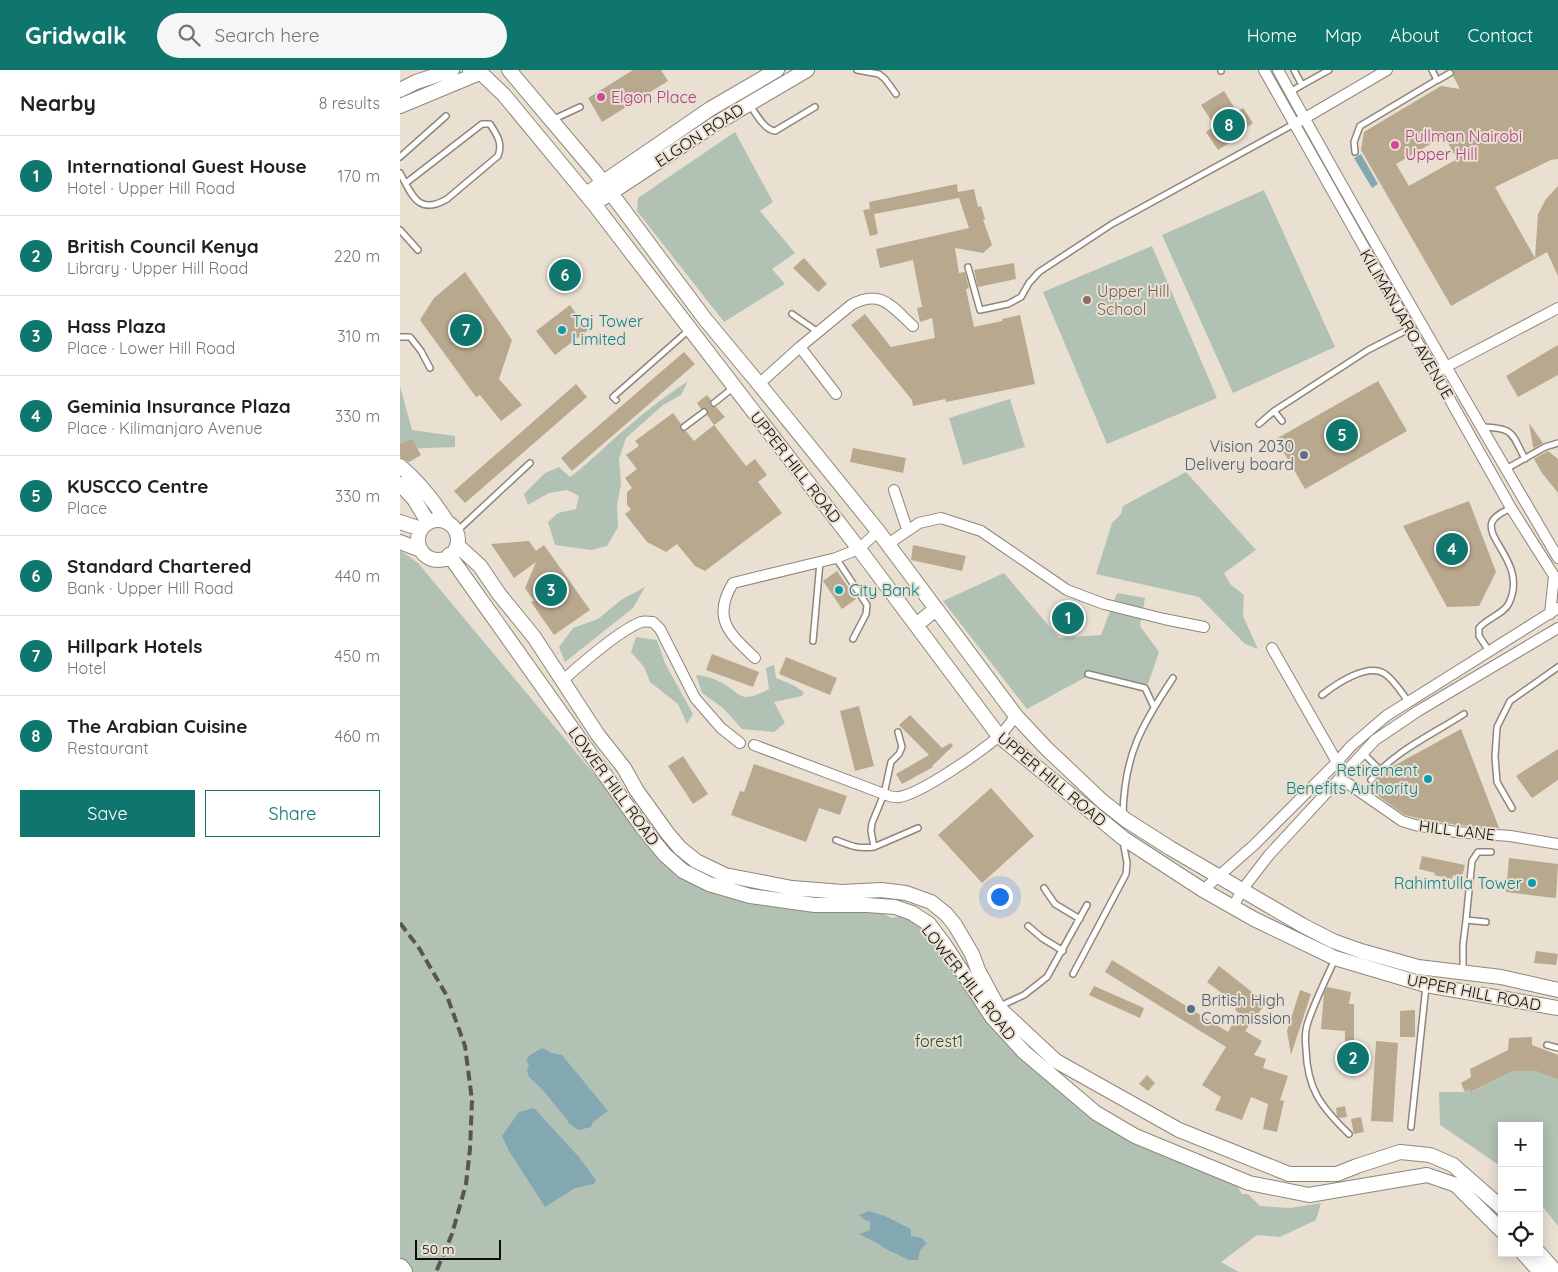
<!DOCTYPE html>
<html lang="en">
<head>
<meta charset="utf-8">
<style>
  :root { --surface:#fff; --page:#f6f6f6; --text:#202124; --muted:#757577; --line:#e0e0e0; --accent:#0f766e }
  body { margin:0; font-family:Quicksand,sans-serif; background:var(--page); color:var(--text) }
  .controls { position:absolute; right:15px; bottom:15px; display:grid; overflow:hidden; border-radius:0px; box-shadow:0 2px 12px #0003 }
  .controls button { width:45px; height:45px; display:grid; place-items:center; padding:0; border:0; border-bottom:1px solid var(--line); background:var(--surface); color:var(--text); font:25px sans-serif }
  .scale { position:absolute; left:15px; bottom:12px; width:86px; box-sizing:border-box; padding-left:5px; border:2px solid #100d08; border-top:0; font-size:14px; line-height:18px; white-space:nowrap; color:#100d08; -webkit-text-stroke:4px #e9e0d2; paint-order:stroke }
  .you { position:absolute; left:599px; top:826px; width:18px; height:18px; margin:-12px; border:4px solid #fff; border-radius:50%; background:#1a73e8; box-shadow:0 0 0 8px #1a73e833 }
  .badge { display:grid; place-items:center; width:32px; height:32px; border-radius:50%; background:var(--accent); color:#fff; font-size:16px; font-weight:700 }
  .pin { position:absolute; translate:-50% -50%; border:2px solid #fff; box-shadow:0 1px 5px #0006 }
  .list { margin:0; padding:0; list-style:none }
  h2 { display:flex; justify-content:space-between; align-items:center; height:65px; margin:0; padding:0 20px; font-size:21px }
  h2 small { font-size:16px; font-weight:400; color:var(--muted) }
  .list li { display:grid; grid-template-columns:32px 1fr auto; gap:15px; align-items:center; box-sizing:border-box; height:80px; padding:0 20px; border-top:1px solid var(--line) }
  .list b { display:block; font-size:19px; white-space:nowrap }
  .list p { margin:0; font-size:16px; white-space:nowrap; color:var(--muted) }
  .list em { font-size:16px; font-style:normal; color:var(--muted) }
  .actions { display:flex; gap:10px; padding:15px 20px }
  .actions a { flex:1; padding:11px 0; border:1px solid var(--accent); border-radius:0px; text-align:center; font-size:18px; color:var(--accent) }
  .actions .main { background:var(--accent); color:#fff }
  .icon { flex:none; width:28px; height:28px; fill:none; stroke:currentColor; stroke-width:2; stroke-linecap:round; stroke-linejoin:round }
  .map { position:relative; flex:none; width:1158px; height:1202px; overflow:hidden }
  header { display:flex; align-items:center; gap:30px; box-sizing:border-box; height:70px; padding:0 25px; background:var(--accent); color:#fff }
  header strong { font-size:24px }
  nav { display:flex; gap:28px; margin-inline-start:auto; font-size:18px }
  .search { width:350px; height:45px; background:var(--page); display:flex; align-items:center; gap:12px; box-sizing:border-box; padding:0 18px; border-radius:28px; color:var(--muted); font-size:19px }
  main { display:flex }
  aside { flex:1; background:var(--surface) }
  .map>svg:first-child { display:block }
  .green { fill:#b1c2b4 }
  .water { fill:#84a8b2 }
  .building { fill:#b8a88d; fill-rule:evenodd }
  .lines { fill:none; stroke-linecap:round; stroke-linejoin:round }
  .lane-casing { stroke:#8e8679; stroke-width:8 }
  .street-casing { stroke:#8e8679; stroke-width:12 }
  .secondary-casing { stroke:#8e8679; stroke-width:16 }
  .highway-casing { stroke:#8e8679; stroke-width:20 }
  .lane { stroke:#fff; stroke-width:5 }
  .street { stroke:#fff; stroke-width:10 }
  .secondary { stroke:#fff; stroke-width:14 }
  .highway { stroke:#fff; stroke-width:18 }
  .rail { stroke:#5a554d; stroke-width:4; stroke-dasharray:10 5; stroke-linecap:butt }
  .hotel-dot { fill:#d1479c; stroke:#e9e0d2; stroke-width:2 }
  .education-dot { fill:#8d6e63; stroke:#e9e0d2; stroke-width:2 }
  .culture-dot { fill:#0f9aa8; stroke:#e9e0d2; stroke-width:2 }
  .service-dot { fill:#5c6f8a; stroke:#e9e0d2; stroke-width:2 }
  .labels { text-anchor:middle; stroke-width:4; stroke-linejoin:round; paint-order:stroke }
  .hotel-label { font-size:16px; fill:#b23c85; stroke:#e9e0d2; text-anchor:start }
  .street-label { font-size:16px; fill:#100d08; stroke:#e9e0d2 }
  .education-label { font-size:16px; fill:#785e54; stroke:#e9e0d2; text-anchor:start }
  .culture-label { font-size:16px; fill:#0d838f; stroke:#e9e0d2; text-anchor:start }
  .service-label { font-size:16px; fill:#4e5e75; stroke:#e9e0d2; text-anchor:end }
  .park-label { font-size:16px; fill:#234e2f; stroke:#e9e0d2 }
</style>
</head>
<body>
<header>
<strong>Gridwalk</strong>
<div class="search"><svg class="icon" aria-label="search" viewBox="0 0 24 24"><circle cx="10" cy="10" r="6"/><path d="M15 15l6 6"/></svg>Search here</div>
<nav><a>Home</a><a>Map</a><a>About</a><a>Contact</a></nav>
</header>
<main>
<aside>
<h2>Nearby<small>8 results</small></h2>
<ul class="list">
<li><span class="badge">1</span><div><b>International Guest House</b><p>Hotel · Upper Hill Road</p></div><em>170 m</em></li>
<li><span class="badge">2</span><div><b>British Council Kenya</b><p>Library · Upper Hill Road</p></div><em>220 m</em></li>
<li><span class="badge">3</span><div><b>Hass Plaza</b><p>Place · Lower Hill Road</p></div><em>310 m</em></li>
<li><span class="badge">4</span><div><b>Geminia Insurance Plaza</b><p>Place · Kilimanjaro Avenue</p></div><em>330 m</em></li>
<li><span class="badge">5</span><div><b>KUSCCO Centre</b><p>Place</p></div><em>330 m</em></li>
<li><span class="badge">6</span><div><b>Standard Chartered</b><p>Bank · Upper Hill Road</p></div><em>440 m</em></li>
<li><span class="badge">7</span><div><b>Hillpark Hotels</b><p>Hotel</p></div><em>450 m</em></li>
<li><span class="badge">8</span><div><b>The Arabian Cuisine</b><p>Restaurant</p></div><em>460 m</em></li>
</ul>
<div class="actions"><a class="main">Save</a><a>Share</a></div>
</aside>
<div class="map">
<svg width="1158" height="1202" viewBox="0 0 1158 1202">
  <rect width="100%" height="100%" fill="#e9e0d2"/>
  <path class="green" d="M335,62L373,132L360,141L395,183L372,199L385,214L324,252L237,141L238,128Z
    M864,120L935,277L833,323L762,165Z
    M752,176L817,328L707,374L643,222Z
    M288,311L281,325L263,335L226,368L219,389L221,414L217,435L218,457L207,476L191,480L155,475L148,452L158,443L176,439L179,426L167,420L149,423L128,435L124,424L145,403L159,397L170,407C184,397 196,385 208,374C234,351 259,330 288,311Z
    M0,316L12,360L55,366V377L0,379Z
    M610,329L625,377L563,395L549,348Z
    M786,402L856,480L824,503L830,514L844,525L843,546L858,579L845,574L799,527L696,504L712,453L721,444L723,436Z
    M0,480L18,493L215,729L247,752L261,781L278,805L410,840H476L492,848L504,845L521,852L536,878L551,889L597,955L696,1043L831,1106L842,1124H848L860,1136L890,1138L921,1133L916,1150L880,1167L857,1165L821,1192L839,1202H0Z
    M604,503L659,568L701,565L717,523L745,528L740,556L759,582L748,614L686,607L627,639L543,531Z
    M245,517L233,538L165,592L159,577L173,558L198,549L221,530Z
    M236,567L257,570L265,593L293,644L287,654L278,634L250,612L244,597L231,582Z
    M374,595L376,608L393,615L404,622L402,626L374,632L385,653L374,662L342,659L323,638L302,623L296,605C303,606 310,607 316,610C343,622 336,636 369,619L366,598Z
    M1113,1001H1136L1158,1007V1156L1139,1132V1056H1102V1097L1040,1055L1039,1022H1065L1069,1019L1072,1022Z"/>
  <path class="water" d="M961,84L978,114L972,118L954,88Z
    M142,978L152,983L162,985L208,1041L193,1052L191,1057L179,1060L169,1054L168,1051L143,1020L129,1007L127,1000L129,996L126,990L130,985Z
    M134,1038L179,1087L196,1110L194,1114L175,1118L145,1137L109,1081L102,1066L119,1042Z
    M469,1141L485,1146L511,1159V1167L514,1166L521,1168L527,1173L520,1180L518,1190H509L482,1177L479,1174L459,1164L470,1160V1151L465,1150L459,1145Z"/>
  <path class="building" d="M233,0H261L268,11L202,52L188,28Z
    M1053,0H1158V89L1151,90L1095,117L1135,188L1138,144L1146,129L1158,116V206L1147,182L1051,236L961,80L964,62L1041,16L1060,19L1053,6L1054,3ZM1044,66L1057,89L1009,116L996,94Z
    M824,21L837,42L843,38L853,53L838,63L840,66L818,80L806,62L815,56L801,35Z
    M557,114L558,122L574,119L578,137L581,136L585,149L583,150L592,175L583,183L555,178L559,203L565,202L569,218L566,219L574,257L602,251V249L620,245L635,314L546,332L545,329L513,336L512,330L451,255L465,244L491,277L535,268L532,248L520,252L517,238L522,237L513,190L480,198L476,179L569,158L559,128L474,144L478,164L470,166L463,140L470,139L469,132Z
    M404,188L427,214L418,222L393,198Z
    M614,193L616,209L578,217L574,200Z
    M65,202L112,270L99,309L122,335L101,351L80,325L76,327L20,250L34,228Z
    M170,235L188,260L155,285L136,261Z
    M1158,275V305L1118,327L1106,306Z
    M284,282L295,294L172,401L161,388Z
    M978,311L1007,361L905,419L876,369Z
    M176,314L187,327L65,433L54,421Z
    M307,325L311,330L310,335L313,337H316L325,347L314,355L346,396L355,389L367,405L358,412L382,443L305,501L295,496L277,474L266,482L247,472L225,444L231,439L227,435V422L232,418L225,408L237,399L226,385L239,376L235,371L273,343L281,354L280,357L281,360L286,361L294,371L314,355L307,345L308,342L307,339H301L297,333Z
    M1129,353L1143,373L1134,378L1133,377Z
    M12,369L21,385L9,392L0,387V374Z
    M453,378L506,388L503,403L450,392Z
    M1148,381L1158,389V423L1142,403L1134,389Z
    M1069,431L1096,502L1079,536L1047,537L1003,456Z
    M129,471L136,481L144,475L190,540L154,565L131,532L134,531L125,518L136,492L114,508L91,474Z
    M513,475L566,486L562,501L511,490Z
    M437,501L456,529L442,539L423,511Z
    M312,584L359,602L353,617L306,600Z
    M386,587L437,608L430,625L379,604Z
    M459,636L474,696L455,701L440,641Z
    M510,645L542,678L551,673L553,676L532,696L533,697L502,714L496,704L529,685L499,655Z
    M1061,659L1099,758L1057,755L1017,748L1005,745L967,718L988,699Z
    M1158,679V710L1132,728L1116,706Z
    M283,686L308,724L293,734L268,696Z
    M354,694L447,726L440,745L419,738L406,772L331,745L340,721L344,722Z
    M591,718L634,766L582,813L538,765Z
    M1022,786L1065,795L1062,807L1053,805L1052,809L1034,805L1035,803L1019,799Z
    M1109,788L1158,794L1156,827L1154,828L1106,822Z
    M1136,881L1158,884L1156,895L1134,893Z
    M712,890L828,962L839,943L835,940L838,935L807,912L819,896L866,933L845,961L862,971L854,985L866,989L863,998L888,1006L880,1030L884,1031L877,1062L863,1059L868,1034L851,1027L842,1050L815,1040L821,1027L802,1015L826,977L705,902Z
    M694,916L744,938L740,948L689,925Z
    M927,917L951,922L949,934H954V981H945V961L921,959L924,923Z
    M900,920L911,924L891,985L887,961Z
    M1015,940V967H1000V941Z
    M1132,967V975L1158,985V1009L1136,1001H1113L1071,1022L1069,1019L1065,1022L1061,1013L1071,1007L1070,999L1108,980L1109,968Z
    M976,971L998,973L993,1052L971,1051Z
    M747,1005L755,1013L748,1021L739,1014Z
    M945,1036L947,1047L940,1048L937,1046L936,1038Z
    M961,1047L964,1062L954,1064L951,1049Z"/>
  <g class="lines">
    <defs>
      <path id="lane" d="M457,0L479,4L485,9L496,24
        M821,0V1
        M1038,10L1050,3
        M902,15L929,0
        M890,22L902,15L894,0
        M349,34C356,43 363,59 375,61L415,37
        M152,50L180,37
        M955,82L954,72L960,56L1037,10L1032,0
        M0,87L46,46
        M0,103C12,125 18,146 47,129L98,86C103,73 97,65 90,54H82L6,113
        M0,160L18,180
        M568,197L580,240L608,234L621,227L629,213L639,202L712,154L894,54
        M392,244L418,262
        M0,267H10L21,281L30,298
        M216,330L213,327L290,259
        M314,333L334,317
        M874,341L882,351
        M859,354L874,341L968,280L1009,259
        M284,357L304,342
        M1082,357C1114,358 1111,362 1125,389
        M1106,399L1145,377L1158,373
        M56,462L130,393
        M436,488L467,535L466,544L453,569
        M413,571L420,492
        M1089,581L1079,566V558C1087,548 1104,544 1109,533C1127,495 1085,470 1092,452C1095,445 1105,441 1111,438
        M688,604L745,618L754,637
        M922,625C936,614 968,592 985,604C994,610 1001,622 1008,631
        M963,683L979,699
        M971,710C995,681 1033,664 1064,644
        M1112,738L1097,712L1095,687L1097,657L1110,631L1158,597
        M723,745C724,686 741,656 773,608
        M436,770C451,776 458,779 474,777L471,761L472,753L484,724L491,692L499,684L502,677L498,662
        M474,777L518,758
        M644,818L655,834L680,849
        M1066,850L1072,791L1078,782H1091
        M628,856L642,868L663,881
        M935,889C926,909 915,931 908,952C905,960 905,970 906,979C907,1019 921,1037 949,1064
        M1063,900V875L1066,850L1086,852
        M673,904L726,804L727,793L723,771
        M598,937L624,925L647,907L687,835
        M1147,975L1158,978
        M1011,1057L1026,916"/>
      <path id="street" d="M864,0L1111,438L1158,512
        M878,0C968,164 1063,326 1158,488
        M900,51L987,0
        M400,277L436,324
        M1040,300L1158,238
        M359,314L400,277L451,235C481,218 492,237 513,256
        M494,420L507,459
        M488,474L519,453L541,448L581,461L667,520L704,534L764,549L804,557
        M1150,544L1154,506
        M872,578L937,692
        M355,588C330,564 311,549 333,513L436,488L459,479L478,461
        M162,611C181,594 218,561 241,552C245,551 249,552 253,552L260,559L295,628L321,658L340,673
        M354,675L484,724C489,726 494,728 499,727C521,724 580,682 598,667C605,661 610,653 616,646
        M940,708L1002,751L1015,755L1056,762L1110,766L1158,774
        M803,820L854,775L937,692L951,676L986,646L1158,538
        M833,837L842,820L869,785L975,670L1018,641L1158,558"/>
      <path id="secondary" d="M70,0L82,4L104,25L194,134L459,479L599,666L723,768L803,820L854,849L935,888L1026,915L1158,938
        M109,0L196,103L305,249L359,314L478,461L616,646L646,678L702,731L726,750L770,778L902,855L933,871L961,881L1018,897L1101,907L1158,920
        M0,20L16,12L52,0
        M0,36L77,4
        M186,124L310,39L377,0
        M194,134L315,54L407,0
        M0,396C19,412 34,431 47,452
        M0,414L14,429L28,452
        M18 470a20 20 0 1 1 40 0a20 20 0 1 1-40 0Z
        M0,452L21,459
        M0,472L21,480
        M57,475L80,496L99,524L134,567L198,665L224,698L237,721L268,764L280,778L296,791L325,805L392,818L442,822L481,820L506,823L531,832L546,844L555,855L572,884L578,900L598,937L656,991L779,1060L889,1104H937L957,1096L1000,1082L1030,1085L1053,1095L1102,1138
        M49,485L242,757L265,785L283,801L309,814L350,826L415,835H467L495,837L512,843L529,854L544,874L592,947L624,982L696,1043L735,1066L849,1113L909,1125L1027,1105L1056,1115L1102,1161
        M516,555L536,539
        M1123,1183L1140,1202
        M1139,1183L1156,1202"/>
      <path id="highway" d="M0,1198L3,1202"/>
    </defs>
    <use href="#lane" class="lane-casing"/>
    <use href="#street" class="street-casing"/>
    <use href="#secondary" class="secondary-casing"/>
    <use href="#highway" class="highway-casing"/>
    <use href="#lane" class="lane"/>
    <use href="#street" class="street"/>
    <use href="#secondary" class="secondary"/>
    <use href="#highway" class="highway"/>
    <path class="rail" d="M0,853L19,878L47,926L65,976L72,1030L70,1079L66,1114L52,1164L36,1202"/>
  </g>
  <g class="hotel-dot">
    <circle cx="201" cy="27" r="5"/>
    <circle cx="995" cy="75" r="5"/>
  </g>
  <circle class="education-dot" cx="687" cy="230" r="5"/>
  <g class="culture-dot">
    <circle cx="162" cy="260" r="5"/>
    <circle cx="439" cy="520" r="5"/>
    <circle cx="1028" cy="709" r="5"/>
    <circle cx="1132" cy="813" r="5"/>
  </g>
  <g class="service-dot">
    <circle cx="904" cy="385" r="5"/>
    <circle cx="791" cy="939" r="5"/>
  </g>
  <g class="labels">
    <g class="hotel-label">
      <text x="211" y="33">Elgon Place</text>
      <text x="1005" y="72">Pullman Nairobi<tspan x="1005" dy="18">Upper Hill</tspan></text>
    </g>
    <g class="street-label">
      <text transform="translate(299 65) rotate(-33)" y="6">ELGON ROAD</text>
      <text transform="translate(1007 254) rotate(60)" y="6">KILIMANJARO AVENUE</text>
      <text transform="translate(396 397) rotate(52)" y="6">UPPER HILL ROAD</text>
      <text transform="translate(652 709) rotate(40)" y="6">UPPER HILL ROAD</text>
      <text transform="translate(214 716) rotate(54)" y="6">LOWER HILL ROAD</text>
      <text transform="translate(1057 760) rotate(7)" y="6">HILL LANE</text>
      <text transform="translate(569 912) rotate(52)" y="6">LOWER HILL ROAD</text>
      <text transform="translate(1074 922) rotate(11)" y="6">UPPER HILL ROAD</text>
    </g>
    <g class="education-label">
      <text x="697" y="227">Upper Hill<tspan x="697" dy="18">School</tspan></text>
    </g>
    <g class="culture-label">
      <text x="172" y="257">Taj Tower<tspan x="172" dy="18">Limited</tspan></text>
      <text x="449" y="526">City Bank</text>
      <text x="1018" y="706" text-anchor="end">Retirement<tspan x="1018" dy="18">Benefits Authority</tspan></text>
      <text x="1122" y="819" text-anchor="end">Rahimtulla Tower</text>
    </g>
    <g class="service-label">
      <text x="894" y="382">Vision 2030<tspan x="894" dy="18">Delivery board</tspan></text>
      <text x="801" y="936" text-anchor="start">British High<tspan x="801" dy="18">Commission</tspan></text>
    </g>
    <g class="park-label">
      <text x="539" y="977">forest1</text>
    </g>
  </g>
</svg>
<div class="controls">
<button>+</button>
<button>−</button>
<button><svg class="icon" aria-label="locate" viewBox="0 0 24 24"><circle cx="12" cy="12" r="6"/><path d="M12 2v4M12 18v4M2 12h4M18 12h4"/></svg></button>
</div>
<div class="scale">50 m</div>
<div class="you"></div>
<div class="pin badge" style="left:668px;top:548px">1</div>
<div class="pin badge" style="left:953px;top:988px">2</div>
<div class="pin badge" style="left:151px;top:520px">3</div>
<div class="pin badge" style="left:1052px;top:479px">4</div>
<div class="pin badge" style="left:942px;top:365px">5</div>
<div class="pin badge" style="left:165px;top:205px">6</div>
<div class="pin badge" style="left:66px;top:260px">7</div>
<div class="pin badge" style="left:829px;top:55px">8</div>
</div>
</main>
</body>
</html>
